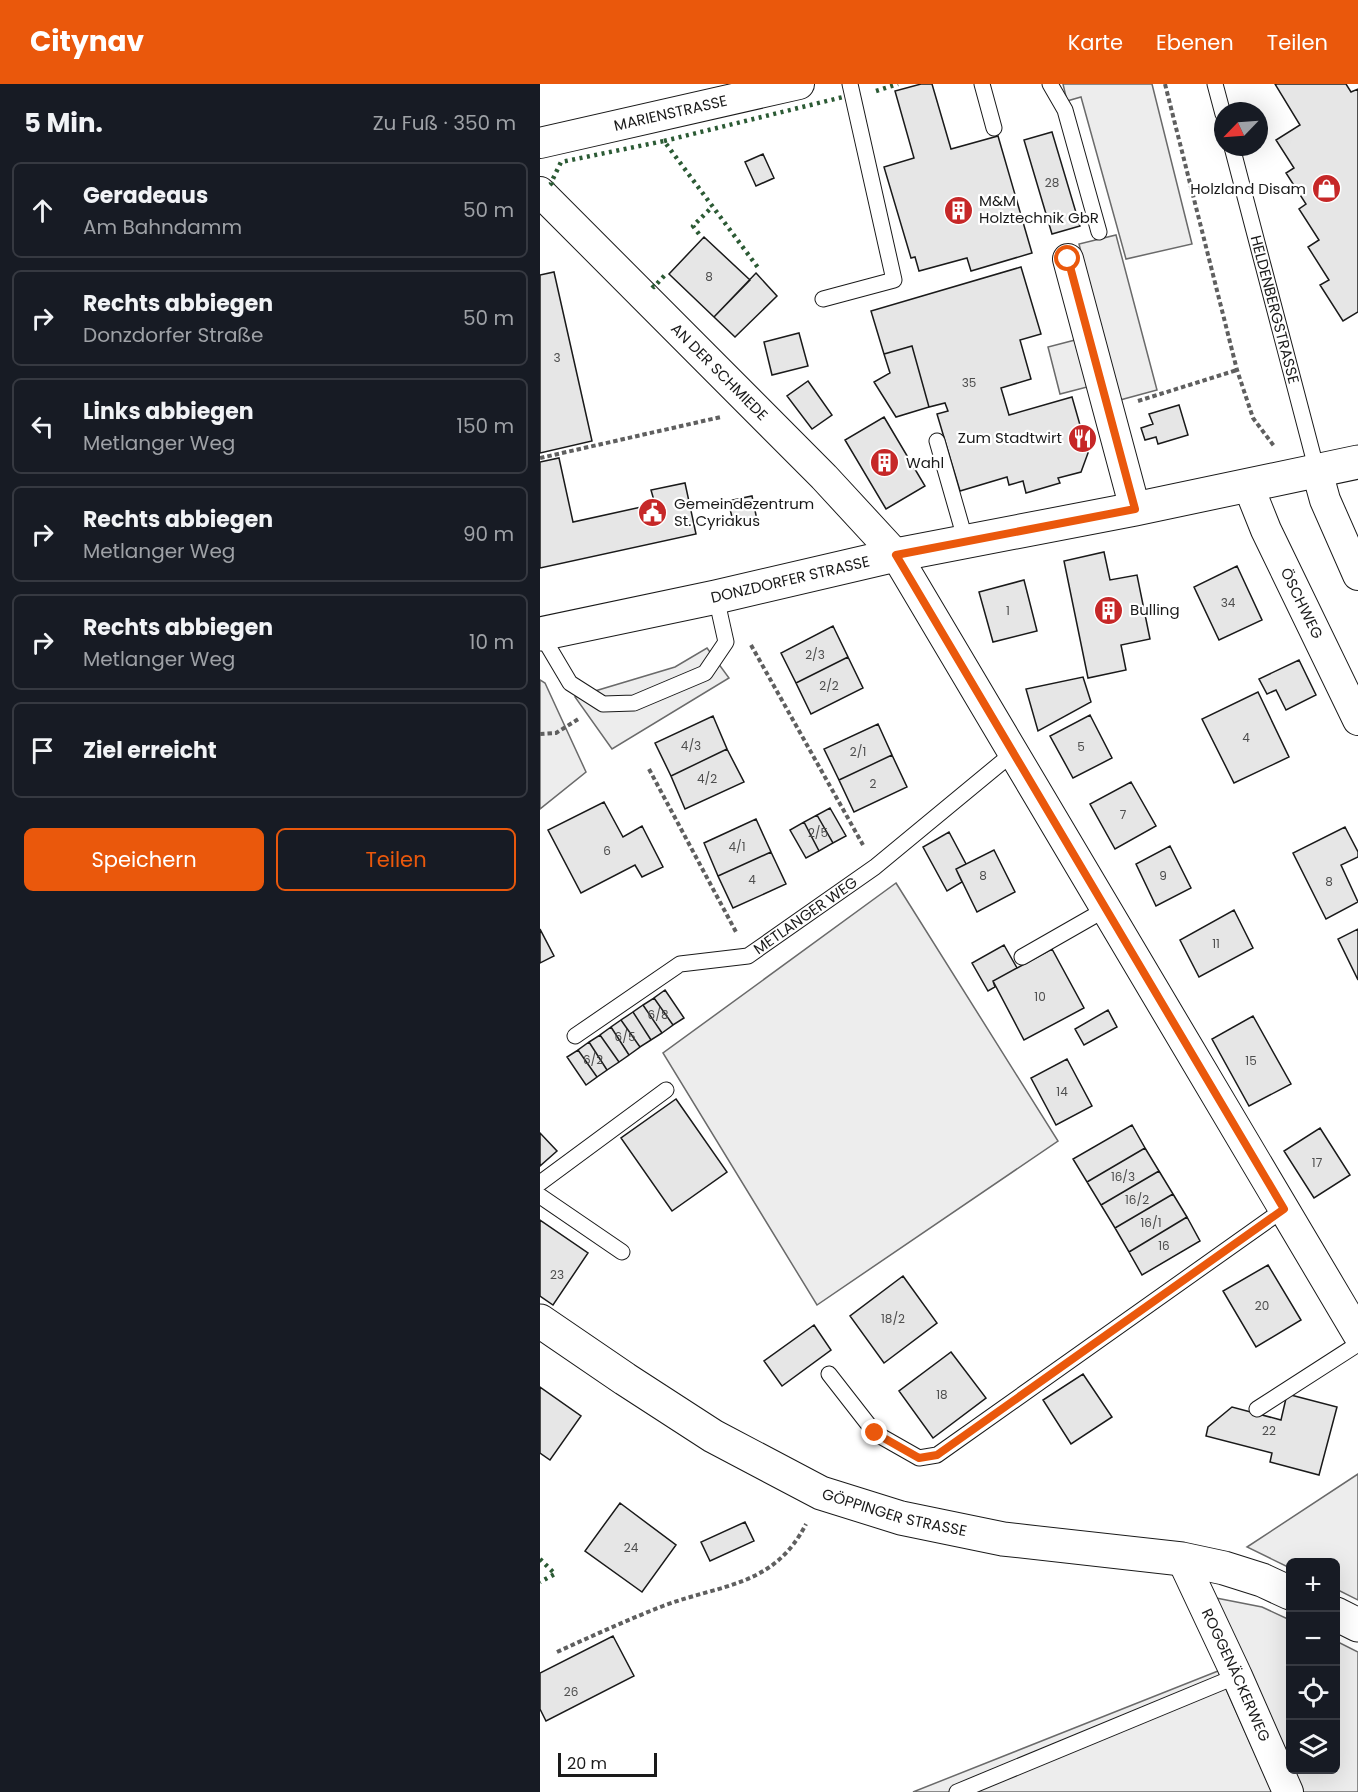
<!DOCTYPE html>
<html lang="de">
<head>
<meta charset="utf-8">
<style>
  :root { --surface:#171b24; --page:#242831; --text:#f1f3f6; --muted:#9ea1a6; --line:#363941; --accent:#ea580c }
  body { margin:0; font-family:Poppins,sans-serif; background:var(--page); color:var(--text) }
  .controls { position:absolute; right:18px; bottom:18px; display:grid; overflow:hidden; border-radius:9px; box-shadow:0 6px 24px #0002 }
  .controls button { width:54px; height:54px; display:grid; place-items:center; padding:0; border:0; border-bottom:2px solid var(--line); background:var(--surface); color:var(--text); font:30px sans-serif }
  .compass { position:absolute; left:674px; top:18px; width:54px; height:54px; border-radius:50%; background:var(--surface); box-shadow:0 6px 24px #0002; rotate:245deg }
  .scale { position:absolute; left:18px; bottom:15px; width:99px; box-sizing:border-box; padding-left:6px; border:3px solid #1a1a1a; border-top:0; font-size:16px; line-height:21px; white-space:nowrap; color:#1a1a1a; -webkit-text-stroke:4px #fff; paint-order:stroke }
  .stop { position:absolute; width:18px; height:18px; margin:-14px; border:4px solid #ea580c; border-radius:50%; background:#fff }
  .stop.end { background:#ea580c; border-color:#fff; box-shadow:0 2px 6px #0008 }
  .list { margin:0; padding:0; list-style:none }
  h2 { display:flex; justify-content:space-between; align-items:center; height:78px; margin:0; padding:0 24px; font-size:26px }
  h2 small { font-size:20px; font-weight:400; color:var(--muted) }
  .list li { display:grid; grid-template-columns:39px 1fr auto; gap:18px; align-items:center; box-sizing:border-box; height:96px; margin:0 12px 12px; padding:0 12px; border:2px solid var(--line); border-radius:9px }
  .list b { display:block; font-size:22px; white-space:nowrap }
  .list p { margin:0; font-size:20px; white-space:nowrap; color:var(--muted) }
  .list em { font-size:20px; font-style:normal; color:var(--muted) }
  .actions { display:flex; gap:12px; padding:18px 24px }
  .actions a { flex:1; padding:14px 0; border:2px solid var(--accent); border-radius:9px; text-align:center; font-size:21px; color:var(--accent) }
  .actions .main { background:var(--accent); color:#fff }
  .icon { flex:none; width:33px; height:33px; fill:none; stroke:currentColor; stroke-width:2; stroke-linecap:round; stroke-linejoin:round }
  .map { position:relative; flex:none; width:818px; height:1708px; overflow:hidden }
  header { display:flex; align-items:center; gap:36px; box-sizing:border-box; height:84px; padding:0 30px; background:var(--accent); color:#fff }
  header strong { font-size:28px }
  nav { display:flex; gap:33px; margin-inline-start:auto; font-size:21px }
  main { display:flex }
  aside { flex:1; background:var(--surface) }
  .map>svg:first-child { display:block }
  .built { fill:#ededed; stroke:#6a6a6a; stroke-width:1.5 }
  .building { fill:#e6e6e6; stroke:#1a1a1a; stroke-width:1.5 }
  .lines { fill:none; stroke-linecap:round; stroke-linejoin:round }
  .lane-casing { stroke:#1a1a1a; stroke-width:17 }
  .street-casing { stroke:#1a1a1a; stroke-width:32 }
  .secondary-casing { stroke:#1a1a1a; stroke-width:35 }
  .path { stroke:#5f5f5f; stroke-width:4; stroke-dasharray:4.5 3; stroke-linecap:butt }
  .lane { stroke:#fff; stroke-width:15 }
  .street { stroke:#fff; stroke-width:30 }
  .secondary { stroke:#fff; stroke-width:33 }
  .hedge { stroke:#2b5a34; stroke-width:4.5; stroke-dasharray:3 4.5; stroke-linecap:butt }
  .route { stroke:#ea580c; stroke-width:8 }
  .labels { text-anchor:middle; stroke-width:4.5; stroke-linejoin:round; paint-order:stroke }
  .number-label { font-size:12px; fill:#4d4d4d }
  .street-label { font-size:15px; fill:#1a1a1a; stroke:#fff }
  .poi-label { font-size:15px; fill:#1a1a1a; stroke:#fff; text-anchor:start }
</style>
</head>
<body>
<header>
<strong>Citynav</strong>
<nav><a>Karte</a><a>Ebenen</a><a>Teilen</a></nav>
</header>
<main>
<aside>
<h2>5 Min.<small>Zu Fuß · 350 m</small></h2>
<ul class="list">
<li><svg class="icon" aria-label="ahead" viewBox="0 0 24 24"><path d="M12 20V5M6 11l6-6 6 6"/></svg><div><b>Geradeaus</b><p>Am Bahndamm</p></div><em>50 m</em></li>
<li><svg class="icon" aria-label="right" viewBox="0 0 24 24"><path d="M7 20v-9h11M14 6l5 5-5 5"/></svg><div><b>Rechts abbiegen</b><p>Donzdorfer Straße</p></div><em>50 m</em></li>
<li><svg class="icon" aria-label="left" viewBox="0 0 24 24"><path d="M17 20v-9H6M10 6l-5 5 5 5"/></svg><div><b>Links abbiegen</b><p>Metlanger Weg</p></div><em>150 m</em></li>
<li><svg class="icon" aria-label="right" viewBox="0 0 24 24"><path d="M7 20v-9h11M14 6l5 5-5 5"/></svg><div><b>Rechts abbiegen</b><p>Metlanger Weg</p></div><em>90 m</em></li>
<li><svg class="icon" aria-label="right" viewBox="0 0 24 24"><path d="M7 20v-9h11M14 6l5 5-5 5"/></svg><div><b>Rechts abbiegen</b><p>Metlanger Weg</p></div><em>10 m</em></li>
<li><svg class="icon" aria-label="arrive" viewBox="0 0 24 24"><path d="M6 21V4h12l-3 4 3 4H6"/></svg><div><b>Ziel erreicht</b></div></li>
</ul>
<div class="actions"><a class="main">Speichern</a><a>Teilen</a></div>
</aside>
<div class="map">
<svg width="818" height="1708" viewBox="0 0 818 1708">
  <rect width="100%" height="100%" fill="#fff"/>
  <path class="built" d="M523,0H612L652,160L586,175L541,13L527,17Z
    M576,151L617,306L580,316L539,160Z
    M539,255L551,302L520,310L508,263Z
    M167,564L189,594L72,665L35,613L135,583Z
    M0,596L5,599L46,688L0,725Z
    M356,799L518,1057L277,1221L123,969Z
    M818,1390V1516L796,1505V1478H750V1484L707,1463Z
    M671,1513L722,1523L750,1536V1686H796V1557L818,1568V1708H749Z
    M678,1587L732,1708H373Z"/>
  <path class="building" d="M381,0H392L411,65L458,52L492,169L431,187L427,174L379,187L375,173L371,174L344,83L374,74L355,7Z
    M735,0H806L811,8L818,5V228L803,237L780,201L789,196L768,163L779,156L759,125L766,120L746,89L754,84L736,56L760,41Z
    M512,48L540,142L512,150L484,56Z
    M223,70L234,94L216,102L205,78Z
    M164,153L210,196L174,233L129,190Z
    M481,183L501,250L480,256L491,295L461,304L469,331L532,313L548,369L541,388L518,394L520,399L486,409L483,397L469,401L467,393L420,407L397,330L408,327L405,319L389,323L372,262L344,270L331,227Z
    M14,188L52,357L0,369V191Z
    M216,189L237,212L195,253L174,233Z
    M259,249L268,282L232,291L224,258Z
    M372,262L389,323L356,333L334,298L350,289L344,270Z
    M268,297L292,331L272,345L247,312Z
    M639,321L648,351L618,360L616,353L605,356L601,344L613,340L609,330Z
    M344,333L385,402L346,425L305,356Z
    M19,374L33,438L115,420L111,406L145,399L156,450L0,484V378Z
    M212,412L217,436L194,441L188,417Z
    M564,468L570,496L597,491L610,555L581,561L586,586L548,594L524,477Z
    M697,482L722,536L679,556L654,503Z
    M484,496L497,547L453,558L439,508Z
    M293,542L308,573L256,599L241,569Z
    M308,573L323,604L271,630L256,599Z
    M759,576L776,611L746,626L736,606L727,610L719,595Z
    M543,593L551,618L498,647L486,605Z
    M718,608L749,673L694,699L662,635Z
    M550,631L572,674L533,694L510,652Z
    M173,632L187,665L131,692L115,659Z
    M338,640L352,671L299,696L284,665Z
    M187,665L204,698L145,725L131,692Z
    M352,671L367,703L314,728L299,696Z
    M591,698L616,742L575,765L550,720Z
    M64,718L83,753L102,742L123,783L102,793L95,781L41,809L8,746Z
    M290,724L306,752L293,759L277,731Z
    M277,731L293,759L279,767L264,738Z
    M216,735L231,768L178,792L164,759Z
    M264,738L279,767L266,774L250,746Z
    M805,743L818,768V773L801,781L818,818L786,835L753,769Z
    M409,748L426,780L416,785L422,798L407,807L383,763Z
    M630,762L651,804L616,822L596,780Z
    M454,766L475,808L437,828L416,785Z
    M231,768L246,800L193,824L178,792Z
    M694,826L713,864L659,893L640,856Z
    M0,845L14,872L0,879Z
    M818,845V896L798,855Z
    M464,861L477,884L453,897L455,903L448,907L432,879Z
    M512,865L544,924L484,956L453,897Z
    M125,906L144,934L133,941L114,914Z
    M114,914L133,941L122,949L103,921Z
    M103,921L122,949L111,956L93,928Z
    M568,926L577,943L544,961L535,945Z
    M93,928L111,956L100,963L81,936Z
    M713,932L751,1000L709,1022L672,955Z
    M81,936L100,963L89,971L71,943Z
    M71,943L89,971L79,978L60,951Z
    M60,951L79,978L67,986L49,958Z
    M49,958L67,986L57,993L38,966Z
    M38,966L57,993L46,1001L27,973Z
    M527,975L552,1022L516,1041L491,994Z
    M136,1015L187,1088L132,1127L81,1054Z
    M592,1041L605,1064L547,1098L533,1075Z
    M780,1044L810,1091L774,1114L744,1067Z
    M0,1049L17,1067L0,1082Z
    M605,1064L619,1087L561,1121L547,1098Z
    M619,1087L633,1110L575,1144L561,1121Z
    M633,1110L647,1133L589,1168L575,1144Z
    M647,1133L660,1157L602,1191L589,1168Z
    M0,1136L48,1169L13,1221L0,1212Z
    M728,1181L761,1236L716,1263L683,1207Z
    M363,1192L397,1239L344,1279L310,1232Z
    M274,1241L291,1266L242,1302L224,1277Z
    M411,1268L446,1314L393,1354L359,1307Z
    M543,1290L572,1333L531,1360L503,1316Z
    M0,1303L41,1332L10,1376L0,1369Z
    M747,1310L797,1323L779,1391L730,1378L732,1369L666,1352L668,1343L692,1323L741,1336Z
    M80,1419L136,1461L102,1508L45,1467Z
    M205,1438L214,1457L170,1477L161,1458Z
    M73,1552L94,1592L6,1637L0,1625V1589Z"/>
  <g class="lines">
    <defs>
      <g id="lane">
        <path d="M442,0L454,44"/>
        <path d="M510,0L525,26L559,148"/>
        <path d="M675,0L683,30"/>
        <path id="s1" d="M692,63L777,387"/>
        <path d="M283,215L354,196L310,0"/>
        <path d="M397,357L426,458"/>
        <path d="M1,550L30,599L63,620L94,619L165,589L186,558L176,513"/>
        <path d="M482,873L566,825"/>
        <path id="s2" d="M35,952L140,880L208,872L335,783L473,669"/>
        <path d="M0,1099L126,1006"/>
        <path d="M0,1112L82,1168"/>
        <path d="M289,1290L335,1349L379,1374L397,1371L744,1125"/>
        <path d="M717,1325L818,1260"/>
        <path d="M417,1708L697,1592"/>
      </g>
      <g id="street">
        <path id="s3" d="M0,59L259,0"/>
        <path id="s4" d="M0,108L284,393L356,471L818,1250"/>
        <path d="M528,175L595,425"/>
        <path d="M777,387L785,416L818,491"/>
        <path id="s5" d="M708,401L726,446L818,636"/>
        <path id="s6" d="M642,1475L697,1592L748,1708"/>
      </g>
      <g id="secondary">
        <path id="s7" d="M0,550L176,513L356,471L595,425L818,378"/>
        <path id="s8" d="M0,1237L85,1295L173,1352L281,1409L361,1434L463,1455L642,1475L684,1484L722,1496L750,1509"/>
        <path d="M796,1530L818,1541"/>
      </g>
    </defs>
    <use href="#lane" class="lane-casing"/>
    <use href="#street" class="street-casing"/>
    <use href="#secondary" class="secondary-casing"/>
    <path class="path" d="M625,0L697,286L713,334L734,362
      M598,317L697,286
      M0,374L181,333
      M211,561L323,761
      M0,650L16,649L40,634
      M109,685L196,848
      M17,1568C52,1552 87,1536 123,1522C181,1500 234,1503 266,1440"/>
    <use href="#lane" class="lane"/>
    <use href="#street" class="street"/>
    <use href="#secondary" class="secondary"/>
    <path class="hedge" d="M336,7L358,0
      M124,57L303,13
      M13,101L11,99L21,78L124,57L219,185
      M159,150L153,142L172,123
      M112,201L114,203L125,191
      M0,1475L15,1490L0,1498"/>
  </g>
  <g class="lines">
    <path class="route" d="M335,1349L379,1374L397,1371L744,1125L356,471L595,425L528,175"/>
  </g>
  <defs>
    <symbol id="shop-disc" viewBox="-11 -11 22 22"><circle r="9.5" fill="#c62828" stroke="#fff"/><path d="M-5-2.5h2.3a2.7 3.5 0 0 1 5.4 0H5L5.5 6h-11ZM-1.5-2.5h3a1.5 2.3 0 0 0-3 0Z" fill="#fff"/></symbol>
    <symbol id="building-disc" viewBox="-11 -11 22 22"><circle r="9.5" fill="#c62828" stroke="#fff"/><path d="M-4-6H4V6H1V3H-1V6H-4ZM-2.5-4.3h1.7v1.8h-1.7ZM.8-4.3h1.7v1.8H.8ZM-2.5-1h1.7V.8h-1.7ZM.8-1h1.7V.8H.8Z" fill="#fff"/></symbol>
    <symbol id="restaurant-disc" viewBox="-11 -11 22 22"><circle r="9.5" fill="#c62828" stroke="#fff"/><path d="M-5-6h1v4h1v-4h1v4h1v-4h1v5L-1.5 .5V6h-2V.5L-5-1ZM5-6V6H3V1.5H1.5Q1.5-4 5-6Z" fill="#fff"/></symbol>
    <symbol id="civic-disc" viewBox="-11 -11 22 22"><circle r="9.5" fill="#c62828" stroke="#fff"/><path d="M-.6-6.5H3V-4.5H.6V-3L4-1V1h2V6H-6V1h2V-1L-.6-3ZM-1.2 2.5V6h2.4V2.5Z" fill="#fff"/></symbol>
  </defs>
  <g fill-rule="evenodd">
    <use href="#shop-disc" x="770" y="88" width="33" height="33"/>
    <use href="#building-disc" x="402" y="110" width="33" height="33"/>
    <use href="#restaurant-disc" x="526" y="338" width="33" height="33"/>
    <use href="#building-disc" x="328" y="362" width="33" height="33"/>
    <use href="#civic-disc" x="96" y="412" width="33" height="33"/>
    <use href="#building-disc" x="552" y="510" width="33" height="33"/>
  </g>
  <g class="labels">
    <g class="number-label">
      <text x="512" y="103">28</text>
      <text x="169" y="197">8</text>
      <text x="17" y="278">3</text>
      <text x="429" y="303">35</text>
      <text x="688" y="523">34</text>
      <text x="468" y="531">1</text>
      <text x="275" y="575">2/3</text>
      <text x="289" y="606">2/2</text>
      <text x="706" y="658">4</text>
      <text x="151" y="666">4/3</text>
      <text x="541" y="667">5</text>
      <text x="318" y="672">2/1</text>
      <text x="167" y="699">4/2</text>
      <text x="333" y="704">2</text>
      <text x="583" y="735">7</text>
      <text x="278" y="753">2/5</text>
      <text x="197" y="767">4/1</text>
      <text x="67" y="771">6</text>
      <text x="443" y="796">8</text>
      <text x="623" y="796">9</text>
      <text x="212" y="800">4</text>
      <text x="789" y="802">8</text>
      <text x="676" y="864">11</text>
      <text x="500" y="917">10</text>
      <text x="118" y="935">6/8</text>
      <text x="85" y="957">6/5</text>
      <text x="53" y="980">6/2</text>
      <text x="711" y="981">15</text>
      <text x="522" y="1012">14</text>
      <text x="777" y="1083">17</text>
      <text x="583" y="1097">16/3</text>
      <text x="597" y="1120">16/2</text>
      <text x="611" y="1143">16/1</text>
      <text x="624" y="1166">16</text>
      <text x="17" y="1195">23</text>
      <text x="722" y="1226">20</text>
      <text x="353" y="1239">18/2</text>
      <text x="402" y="1315">18</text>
      <text x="729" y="1351">22</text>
      <text x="91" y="1468">24</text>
      <text x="31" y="1612">26</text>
    </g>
    <g class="street-label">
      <text dy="5" stroke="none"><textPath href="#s3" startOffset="134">MARIENSTRASSE</textPath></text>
      <text dy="5" stroke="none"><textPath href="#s1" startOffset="168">HELDENBERGSTRASSE</textPath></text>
      <text dy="5" stroke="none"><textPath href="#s4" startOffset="254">AN DER SCHMIEDE</textPath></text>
      <text dy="5" stroke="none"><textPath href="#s7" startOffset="256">DONZDORFER STRASSE</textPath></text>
      <text dy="5" stroke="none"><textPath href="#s5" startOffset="130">ÖSCHWEG</textPath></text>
      <text dy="5" stroke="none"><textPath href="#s2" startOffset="266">METLANGER WEG</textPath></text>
      <text dy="5" stroke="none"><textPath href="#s8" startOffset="406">GÖPPINGER STRASSE</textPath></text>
      <text dy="5" stroke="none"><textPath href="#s6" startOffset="128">ROGGENÄCKERWEG</textPath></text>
    </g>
    <g class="poi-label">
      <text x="766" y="110" text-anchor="end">Holzland Disam</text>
      <text x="439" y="122">M&amp;M<tspan x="439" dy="17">Holztechnik GbR</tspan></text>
      <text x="522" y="359" text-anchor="end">Zum Stadtwirt</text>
      <text x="366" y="384">Wahl</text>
      <text x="134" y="425">Gemeindezentrum<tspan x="134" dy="17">St. Cyriakus</tspan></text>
      <text x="590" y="531">Bulling</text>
    </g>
  </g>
</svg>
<div class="controls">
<button>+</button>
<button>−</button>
<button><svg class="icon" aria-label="locate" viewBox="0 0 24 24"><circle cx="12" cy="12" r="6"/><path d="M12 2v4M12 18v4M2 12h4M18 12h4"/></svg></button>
<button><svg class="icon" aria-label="layers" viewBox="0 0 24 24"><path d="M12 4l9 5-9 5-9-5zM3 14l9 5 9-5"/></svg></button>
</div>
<svg class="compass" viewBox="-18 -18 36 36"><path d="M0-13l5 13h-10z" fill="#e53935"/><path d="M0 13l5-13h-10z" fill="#9ea1a6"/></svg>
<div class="scale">20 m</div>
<div class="stop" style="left:528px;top:175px"></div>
<div class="stop end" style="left:335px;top:1349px"></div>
</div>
</main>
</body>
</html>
